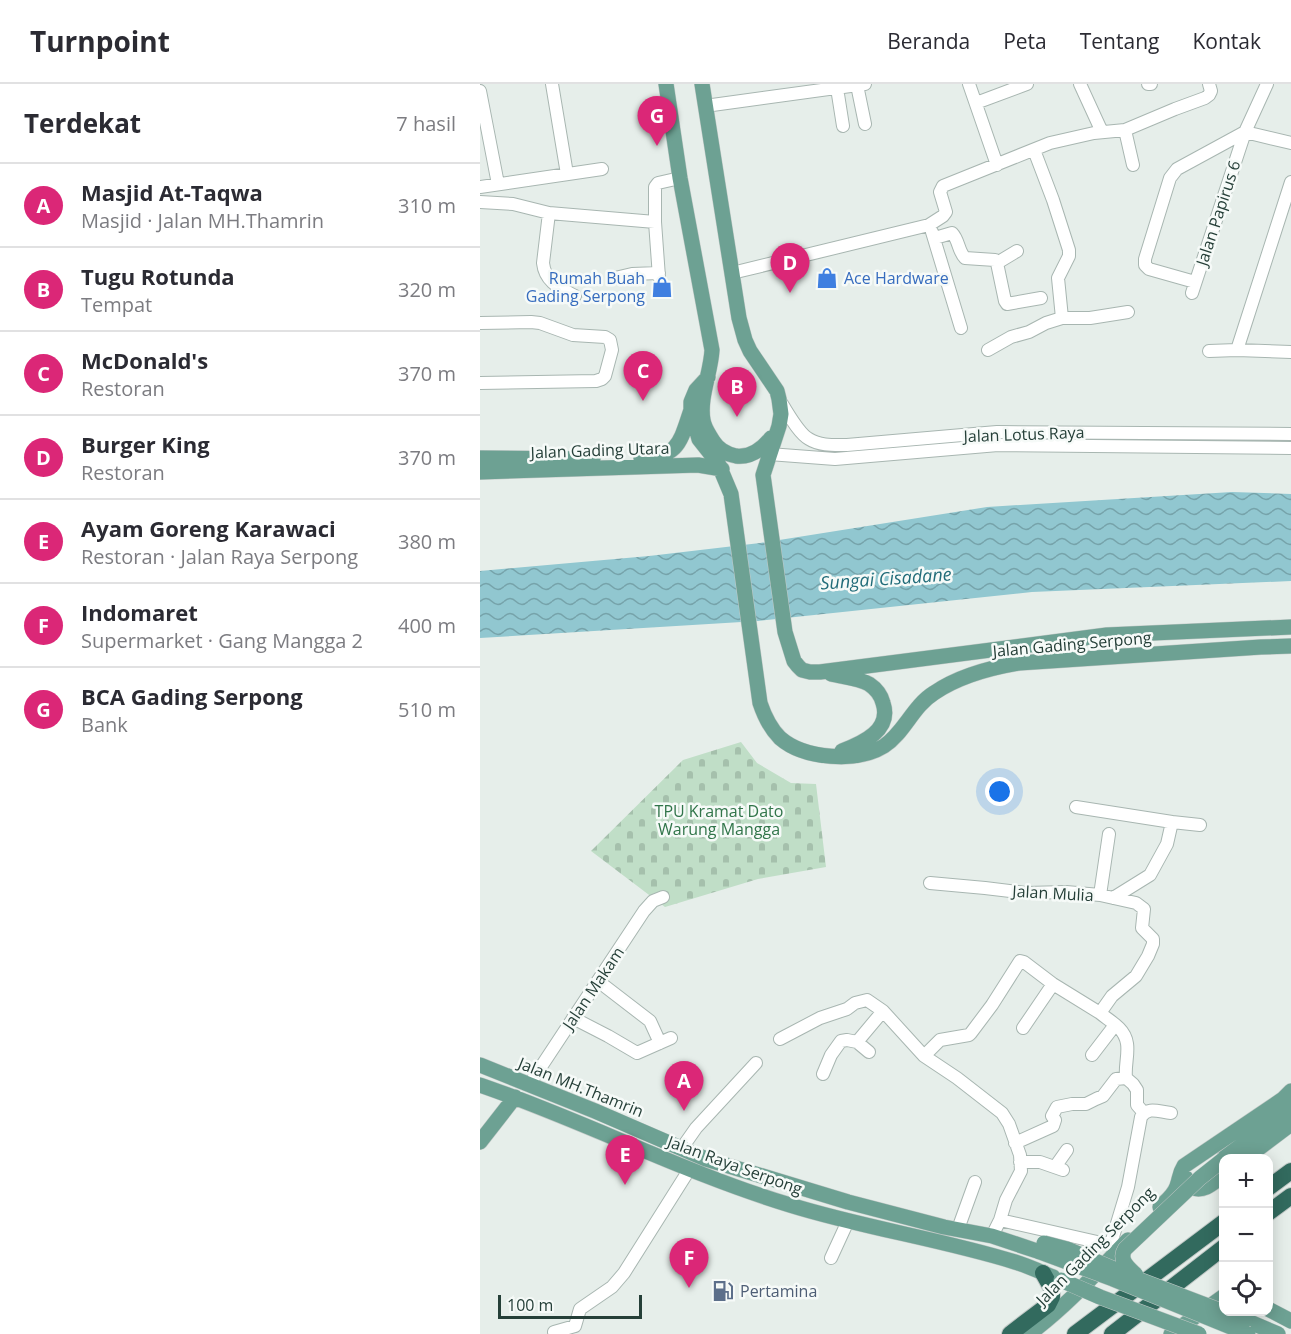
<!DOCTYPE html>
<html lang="id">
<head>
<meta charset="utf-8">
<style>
  :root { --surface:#fff; --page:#f7f7f7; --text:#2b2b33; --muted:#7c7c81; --line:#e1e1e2; --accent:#db2777 }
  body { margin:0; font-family:"Open Sans",sans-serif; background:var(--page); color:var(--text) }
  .controls { position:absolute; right:18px; bottom:18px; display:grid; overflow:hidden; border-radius:12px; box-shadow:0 3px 15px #0003 }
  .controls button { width:54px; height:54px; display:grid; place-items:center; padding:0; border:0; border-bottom:2px solid var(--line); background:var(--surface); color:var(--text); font:30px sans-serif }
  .scale { position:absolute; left:18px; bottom:15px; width:144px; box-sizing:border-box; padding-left:6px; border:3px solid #253f38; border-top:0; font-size:16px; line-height:21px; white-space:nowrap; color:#253f38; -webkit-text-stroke:4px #f6faf8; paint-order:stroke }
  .you { position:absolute; left:520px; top:708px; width:21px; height:21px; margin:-15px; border:4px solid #fff; border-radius:50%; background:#1a73e8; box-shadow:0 0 0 9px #1a73e833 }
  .badge { display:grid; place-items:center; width:39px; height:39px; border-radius:50%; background:var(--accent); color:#fff; font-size:20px; font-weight:700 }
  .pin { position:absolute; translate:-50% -50px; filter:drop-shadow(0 2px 3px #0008) }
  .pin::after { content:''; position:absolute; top:32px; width:21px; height:18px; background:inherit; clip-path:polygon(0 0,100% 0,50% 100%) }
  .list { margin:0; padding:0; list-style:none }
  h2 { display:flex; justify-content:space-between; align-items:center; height:78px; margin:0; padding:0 24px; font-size:26px }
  h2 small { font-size:20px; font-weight:400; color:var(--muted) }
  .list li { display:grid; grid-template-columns:39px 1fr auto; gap:18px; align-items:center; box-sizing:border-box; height:84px; padding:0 24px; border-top:2px solid var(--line) }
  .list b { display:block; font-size:22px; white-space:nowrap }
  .list p { margin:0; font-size:20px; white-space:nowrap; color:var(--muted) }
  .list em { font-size:20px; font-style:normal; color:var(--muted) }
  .icon { flex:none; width:33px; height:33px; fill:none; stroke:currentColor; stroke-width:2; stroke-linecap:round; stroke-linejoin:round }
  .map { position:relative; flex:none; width:811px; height:1250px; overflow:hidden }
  header { display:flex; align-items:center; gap:36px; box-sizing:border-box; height:84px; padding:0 30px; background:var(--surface); border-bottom:2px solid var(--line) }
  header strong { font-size:28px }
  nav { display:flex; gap:33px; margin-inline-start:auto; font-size:21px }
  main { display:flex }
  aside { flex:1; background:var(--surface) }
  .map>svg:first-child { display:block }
  .cemetery { fill:url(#cemetery-stones) }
  .water { fill:url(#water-waves) }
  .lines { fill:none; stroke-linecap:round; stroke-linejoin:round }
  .minor-casing { stroke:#a8b6b1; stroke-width:14 }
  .major-casing { stroke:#c2c9c7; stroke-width:16 }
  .highway-casing { stroke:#c2c9c7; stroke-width:18 }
  .minor { stroke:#fff; stroke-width:12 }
  .major { stroke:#6da193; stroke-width:15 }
  .highway { stroke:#326a5e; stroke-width:16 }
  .major-bridge-casing { stroke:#c2c9c7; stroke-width:16; stroke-linecap:butt }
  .major-bridge { stroke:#6da193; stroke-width:15 }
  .labels { text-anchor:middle; stroke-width:5; stroke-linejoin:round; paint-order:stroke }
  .street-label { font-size:16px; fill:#253f38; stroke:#f6faf8 }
  .shop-label { font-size:16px; fill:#366cbe; stroke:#f6faf8; text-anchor:end }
  .park-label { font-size:16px; fill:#31754a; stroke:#f6faf8 }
  .service-label { font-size:16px; fill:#4e5e75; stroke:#f6faf8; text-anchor:start }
  .water-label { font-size:18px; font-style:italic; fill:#216c79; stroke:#f6faf8 }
</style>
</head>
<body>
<header>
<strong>Turnpoint</strong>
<nav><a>Beranda</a><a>Peta</a><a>Tentang</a><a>Kontak</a></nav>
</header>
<main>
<aside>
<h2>Terdekat<small>7 hasil</small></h2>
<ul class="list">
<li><span class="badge">A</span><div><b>Masjid At-Taqwa</b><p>Masjid · Jalan MH.Thamrin</p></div><em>310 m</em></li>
<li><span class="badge">B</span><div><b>Tugu Rotunda</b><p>Tempat</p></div><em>320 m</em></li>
<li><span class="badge">C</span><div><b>McDonald's</b><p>Restoran</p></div><em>370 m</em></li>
<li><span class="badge">D</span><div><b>Burger King</b><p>Restoran</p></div><em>370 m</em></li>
<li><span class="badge">E</span><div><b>Ayam Goreng Karawaci</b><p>Restoran · Jalan Raya Serpong</p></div><em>380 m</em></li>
<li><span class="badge">F</span><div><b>Indomaret</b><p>Supermarket · Gang Mangga 2</p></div><em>400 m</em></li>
<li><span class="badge">G</span><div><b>BCA Gading Serpong</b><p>Bank</p></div><em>510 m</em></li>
</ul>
</aside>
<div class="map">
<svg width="811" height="1250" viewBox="0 0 811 1250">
  <defs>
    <pattern id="cemetery-stones" width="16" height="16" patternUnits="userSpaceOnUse" patternTransform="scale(1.5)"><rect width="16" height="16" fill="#c0dec7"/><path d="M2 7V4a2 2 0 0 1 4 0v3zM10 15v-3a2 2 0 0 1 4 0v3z" fill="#a5c0ac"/></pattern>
    <pattern id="water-waves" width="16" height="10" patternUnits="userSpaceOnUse" patternTransform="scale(1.5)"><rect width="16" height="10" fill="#91c7d0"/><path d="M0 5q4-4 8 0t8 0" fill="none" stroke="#76a3aa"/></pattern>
  </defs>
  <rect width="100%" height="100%" fill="#e6eeea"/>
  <path class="cemetery" d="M261,658L277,679L311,699L336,700L346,783L278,795L185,823L111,767L203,676Z"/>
  <path class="water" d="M752,408L811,410V497L552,508L278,537L0,554V487L169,472L280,459L507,423Z"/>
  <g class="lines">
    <defs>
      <path id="minor" d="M72,0L87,90
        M489,0L517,81
        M600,0L622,48
        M668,0H671
        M377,1L385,40
        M357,4L363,42
        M0,7L18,100
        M496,19L547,0
        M225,22L385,0
        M645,46L653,81
        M765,48L811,59
        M0,103L122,85
        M0,118L33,120L69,129L175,138
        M69,129L63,179C65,198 80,204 95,212
        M452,148L481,244
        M455,154L472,149C479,156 478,167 485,174L515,176L517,179L525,217L527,220L561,214
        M517,179L537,167
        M252,189L449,141L463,132L466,128L460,108L463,102L570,59L614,49L645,46L695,25L725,14L729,11L731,7L729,0
        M179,193L175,138V103L178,99L200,94
        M135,194L152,190L179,189
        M715,198L669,185L665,181V175L690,94L697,85L765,48
        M712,209L765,48L787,0
        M582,234H610L648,228
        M0,239L51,238L60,239L93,251L125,253L130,256L132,266L125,292L122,295L116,297L0,299
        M508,266L531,253L549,248L566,239L582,234L578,194L589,172V166L573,116L554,66
        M757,266L811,98
        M729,267L757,266L811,268
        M300,317C307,327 318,349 329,355C340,362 354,361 367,361L517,348L811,350
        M289,370L355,375L518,361L811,364
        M596,723L692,738
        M450,799L505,804L546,809L586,808L620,811L656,819L664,825L662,844L673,855V860L668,872L656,892L632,912L620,929C626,934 633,938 639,944C654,959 644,976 646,994
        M620,811L629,750
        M633,814L670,791L687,760L692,738L720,741
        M118,897L170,937L180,959
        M93,934L128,952L157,969L191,954
        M543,944L573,900
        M300,955L340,934L367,925L375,919L387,916L403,927L444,972L477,994L522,1029L529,1040L540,1071L541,1087L526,1116L520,1136L512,1152
        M389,968L377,958L403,927
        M612,971L635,941
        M444,972L460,956L489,951L491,949L512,921L540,877L544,878L573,900L620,929
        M343,990L351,971L361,957L367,956L377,958
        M646,994L653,1000L657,1006V1021L664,1029
        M49,1001L164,827L173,817L183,813
        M535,1059L573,1042L575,1036L572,1032L577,1023L592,1020H606L616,1015L623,1012L636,995L646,994
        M202,1064L216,1044L276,979
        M540,1078H560L583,1086
        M575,1083L587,1066
        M520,1136L626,1160L632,1156L648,1103L661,1033C668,1022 679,1028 691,1029
        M478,1145L495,1098
        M351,1174L368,1137
        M95,1242L100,1225L132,1203L144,1189L209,1086
        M74,1248L95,1242"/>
      <path id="major" d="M186,0L200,94L232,266C231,288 219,314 223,336C224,344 229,350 233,357C238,365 246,370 256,372C271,374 282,365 291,354
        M222,0L259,234L265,256L270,267L297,307L299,315L301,330L299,342L283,391L305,548L314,577L318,582L322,586L330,588H340L627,551L811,543
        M228,293L216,306L211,318V326L219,355L238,379L251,410L280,619C284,631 290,644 300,654C324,675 377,679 404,662C424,649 433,622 454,609C479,592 509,584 539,579L781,563L811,562
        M0,374L113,375
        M161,374C199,373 200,358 211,326
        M0,388L218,381L242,385
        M351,590C363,593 378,594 389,600C395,604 401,611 403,619C412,646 383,659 362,667
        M0,981L115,1027L226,1075L368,1118L464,1143L512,1152L560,1168
        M0,1001C105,1037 204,1089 310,1121C384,1144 461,1155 535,1178C548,1182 561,1188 573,1193
        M0,1058L35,1013
        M744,1074L811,1025
        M766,1074L811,1040
        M705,1093L713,1104C725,1108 734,1098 744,1091
        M680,1123C686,1117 694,1111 697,1102C700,1094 699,1090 704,1082L803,1015L811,1007
        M788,1225L811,1237
        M765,1236L798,1250
        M549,1250C586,1223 617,1188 648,1156
        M691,1250L744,1212"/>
      <path id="highway" d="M788,1104L811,1087
        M788,1129L811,1112
        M530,1250L568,1221L572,1213V1205L563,1189
        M595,1250L744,1138
        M632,1250L744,1163"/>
    </defs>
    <use href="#minor" class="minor-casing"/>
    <use href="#major" class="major-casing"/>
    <use href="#highway" class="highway-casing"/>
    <use href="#minor" class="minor"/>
    <use href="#major" class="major"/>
    <use href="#highway" class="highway"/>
    <defs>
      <path id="major-bridge" d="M564,1159L587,1165L660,1196L765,1236
        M560,1168L633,1195L768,1250
        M656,1191C649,1184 638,1176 645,1165L720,1094L744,1075
        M581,1196L620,1213L719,1250"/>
    </defs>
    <use href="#major-bridge" class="major-bridge-casing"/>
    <use href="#major-bridge" class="major-bridge"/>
  </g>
  <defs>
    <symbol id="shop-bare" viewBox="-9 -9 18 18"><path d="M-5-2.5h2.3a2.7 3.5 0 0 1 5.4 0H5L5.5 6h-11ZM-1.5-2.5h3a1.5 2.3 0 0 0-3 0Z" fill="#3f7fe0" stroke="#f6faf8" stroke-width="2.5" paint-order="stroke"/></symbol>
    <symbol id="fuel-bare" viewBox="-9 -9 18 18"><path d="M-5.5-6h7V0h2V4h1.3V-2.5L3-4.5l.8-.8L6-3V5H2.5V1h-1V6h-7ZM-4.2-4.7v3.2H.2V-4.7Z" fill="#5c6f8a" stroke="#f6faf8" stroke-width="2.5" paint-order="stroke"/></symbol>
  </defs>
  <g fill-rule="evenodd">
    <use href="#shop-bare" x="332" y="179" width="30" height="30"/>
    <use href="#shop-bare" x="167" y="188" width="30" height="30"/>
    <use href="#fuel-bare" x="228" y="1192" width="30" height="30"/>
  </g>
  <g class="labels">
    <g class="street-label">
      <text transform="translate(738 129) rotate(-72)" y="6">Jalan Papirus 6</text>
      <text transform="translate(544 350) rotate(-2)" y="6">Jalan Lotus Raya</text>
      <text transform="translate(120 366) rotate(-2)" y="6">Jalan Gading Utara</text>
      <text transform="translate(592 560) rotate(-5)" y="6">Jalan Gading Serpong</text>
      <text transform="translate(573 809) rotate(3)" y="6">Jalan Mulia</text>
      <text transform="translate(113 904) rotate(-56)" y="6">Jalan Makam</text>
      <text transform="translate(101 1003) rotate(22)" y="6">Jalan MH.Thamrin</text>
      <text transform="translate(255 1081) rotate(20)" y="6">Jalan Raya Serpong</text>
      <text transform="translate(615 1162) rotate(-45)" y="6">Jalan Gading Serpong</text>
    </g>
    <g class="shop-label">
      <text x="165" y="200">Rumah Buah<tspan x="165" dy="18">Gading Serpong</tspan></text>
      <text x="364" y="200" text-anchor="start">Ace Hardware</text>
    </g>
    <g class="park-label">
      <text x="239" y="733">TPU Kramat Dato<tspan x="239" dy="18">Warung Mangga</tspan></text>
    </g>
    <g class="service-label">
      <text x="260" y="1213">Pertamina</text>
    </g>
    <g class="water-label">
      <text transform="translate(406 495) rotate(-4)" y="6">Sungai Cisadane</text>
    </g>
  </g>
</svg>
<div class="controls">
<button>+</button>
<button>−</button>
<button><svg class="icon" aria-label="locate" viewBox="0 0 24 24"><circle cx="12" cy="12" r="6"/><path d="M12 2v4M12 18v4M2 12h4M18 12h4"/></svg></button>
</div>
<div class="scale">100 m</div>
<div class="you"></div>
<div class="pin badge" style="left:204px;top:1027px">A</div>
<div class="pin badge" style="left:257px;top:333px">B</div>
<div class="pin badge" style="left:163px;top:317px">C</div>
<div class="pin badge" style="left:310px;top:209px">D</div>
<div class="pin badge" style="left:145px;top:1101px">E</div>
<div class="pin badge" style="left:209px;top:1204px">F</div>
<div class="pin badge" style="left:177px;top:62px">G</div>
</div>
</main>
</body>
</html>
